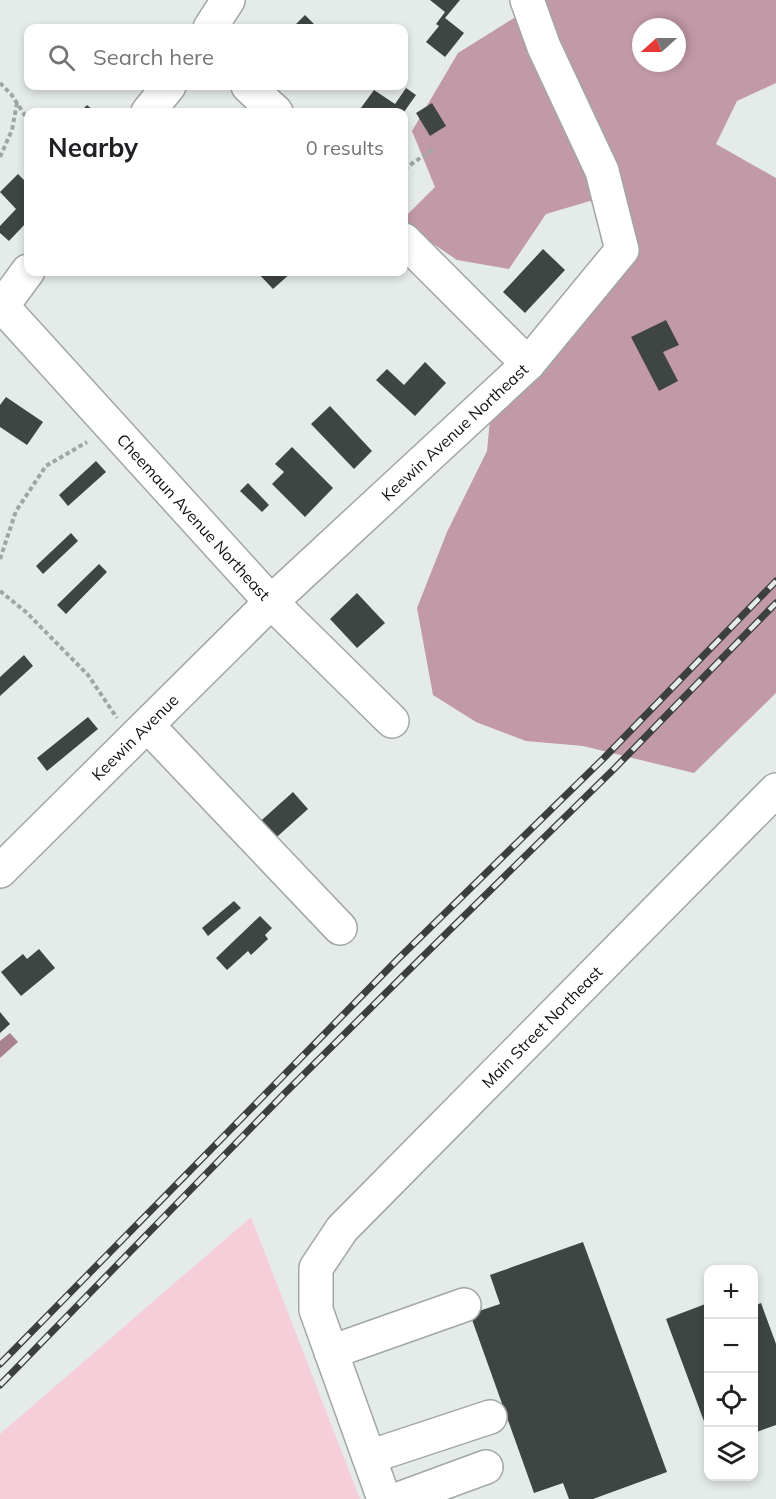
<!DOCTYPE html>
<html lang="en">
<head>
<meta charset="utf-8">
<style>
  :root { --surface:#fff; --page:#f6f6f6; --text:#202124; --muted:#757577; --line:#e0e0e0 }
  body { margin:0; font-family:Mulish,sans-serif; background:var(--page); color:var(--text) }
  .controls { position:absolute; right:18px; bottom:18px; display:grid; overflow:hidden; border-radius:12px; box-shadow:0 3px 9px #0003 }
  .controls button { width:54px; height:54px; display:grid; place-items:center; padding:0; border:0; border-bottom:2px solid var(--line); background:var(--surface); color:var(--text); font:30px sans-serif }
  .compass { position:absolute; left:632px; top:18px; width:54px; height:54px; border-radius:50%; background:var(--surface); box-shadow:0 3px 9px #0003; rotate:249deg }
  .list { margin:0; padding:0; list-style:none }
  h2 { display:flex; justify-content:space-between; align-items:center; height:78px; margin:0; padding:0 24px; font-size:26px }
  h2 small { font-size:20px; font-weight:400; color:var(--muted) }
  .icon { flex:none; width:33px; height:33px; fill:none; stroke:currentColor; stroke-width:2; stroke-linecap:round; stroke-linejoin:round }
  .map { position:relative; flex:none; width:776px; height:1499px; overflow:hidden }
  .search { position:absolute; background:var(--surface); box-shadow:0 3px 9px #0003; left:24px; top:24px; width:384px; height:66px; display:flex; align-items:center; gap:15px; box-sizing:border-box; padding:0 21px; border-radius:12px; color:var(--muted); font-size:22px }
  .panel { position:absolute; background:var(--surface); box-shadow:0 3px 9px #0003; left:24px; top:108px; width:384px; height:168px; border-radius:12px }
  .map>svg:first-child { display:block }
  .green { fill:#f6ceda }
  .forest { fill:#c29aa7; fill-rule:evenodd }
  .water { fill:#a8828e }
  .building { fill:#3f4543 }
  .lines { fill:none; stroke-linecap:round; stroke-linejoin:round }
  .minor-casing { stroke:#a1a7a6; stroke-width:36 }
  .path { stroke:#a0a6a4; stroke-width:4; stroke-dasharray:4.5 3; stroke-linecap:butt }
  .minor { stroke:#fff; stroke-width:33 }
  .rail-casing { stroke:#3b3f3e; stroke-width:7 }
  .rail { stroke:#e4ebe9; stroke-width:4.5; stroke-dasharray:14; stroke-linecap:butt }
  .labels { text-anchor:middle; stroke-width:6; stroke-linejoin:round; paint-order:stroke }
  .street-label { font-size:16px; fill:#0e1010; stroke:#e4ebe9 }
</style>
</head>
<body>
<div class="map">
<svg width="776" height="1499" viewBox="0 0 776 1499">
  <rect width="100%" height="100%" fill="#e4ebe9"/>
  <path class="green" d="M251,1217L360,1499H0V1434Z"/>
  <path class="forest" d="M543,0H776V83L737,101L716,144L776,178V693L694,773L583,746L526,741L476,722L433,695L417,608L447,532L487,451L490,420L638,245L590,201L546,214L509,269L457,260L404,224V218L435,187L412,131L458,53ZM641,27H677V63H641Z"/>
  <path class="water" d="M10,1033L18,1042L0,1058V1041Z"/>
  <path class="building" d="M430,0H460L445,18L464,33L445,57L426,42L439,26L436,24L445,12Z
    M305,15L318,28H292Z
    M406,88L416,95L404,112H358L374,90L395,104Z
    M432,103L446,126L430,136L416,113Z
    M87,105L95,112H80Z
    M18,174L28,184V223L27,222L9,241L0,233V226L16,209L0,192Z
    M543,249L565,270L525,313L503,292Z
    M257,272H292L273,289Z
    M666,320L679,345L663,352L678,381L659,391L631,337Z
    M425,362L446,383L415,416L376,380L387,369L404,385Z
    M6,397L43,422L27,445L0,427V405Z
    M330,406L372,451L354,469L311,424Z
    M292,447L333,488L305,517L272,484L284,472L275,464Z
    M96,461L106,472L68,506L59,495Z
    M248,483L269,505L262,512L240,491Z
    M71,533L78,541L43,574L36,566Z
    M99,564L107,572L66,614L57,605Z
    M357,593L385,623L357,648L330,619Z
    M24,655L33,666L0,696V677Z
    M88,717L98,729L47,771L37,758Z
    M293,792L308,809L269,844L254,827Z
    M234,901L241,908L208,936L202,928Z
    M260,916L272,928L265,935L268,939L251,955L248,951L227,970L216,958Z
    M39,949L55,968L21,996L1,972L23,954L27,959Z
    M0,1012L10,1024L0,1033Z
    M583,1242L667,1472L593,1499H569L563,1483L534,1493L470,1314L500,1304L490,1275Z
    M708,1303V1432L666,1319Z
    M761,1303L776,1344V1425L754,1433V1306Z"/>
  <g class="lines">
    <defs>
      <g id="minor">
        <path d="M210,28L228,0"/>
        <path d="M248,86L276,112"/>
        <path d="M148,112L169,86"/>
        <path d="M404,240L528,364"/>
        <path id="s1" d="M2,306L271,602L392,721"/>
        <path d="M0,309L28,271"/>
        <path d="M148,726L340,928"/>
        <path id="s2" d="M0,871L271,602L528,364L622,250L602,171L544,47L527,0"/>
        <path d="M331,1352L464,1305"/>
        <path d="M369,1457L490,1417"/>
        <path id="s3" d="M384,1499L316,1310V1268L342,1229L776,790"/>
        <path d="M399,1499L486,1467"/>
      </g>
    </defs>
    <use href="#minor" class="minor-casing"/>
    <path class="path" d="M0,83L11,94L28,120
      M0,157L12,130L17,103
      M404,169L435,148
      M0,559L16,511L46,466L87,442
      M0,591L26,612L88,675L117,718"/>
    <use href="#minor" class="minor"/>
    <defs>
      <path id="rail" d="M0,1364L397,960L604,758L776,581
        M0,1385L284,1094L408,971L614,769L776,603"/>
    </defs>
    <use href="#rail" class="rail-casing"/>
    <use href="#rail" class="rail"/>
  </g>
  <g class="labels">
    <g class="street-label">
      <text dy="6" stroke="none"><textPath href="#s2" startOffset="632">Keewin Avenue Northeast</textPath></text>
      <text dy="6" stroke="none"><textPath href="#s1" startOffset="285">Cheemaun Avenue Northeast</textPath></text>
      <text dy="6" stroke="none"><textPath href="#s2" startOffset="190">Keewin Avenue</textPath></text>
      <text dy="6" stroke="none"><textPath href="#s3" startOffset="574">Main Street Northeast</textPath></text>
    </g>
  </g>
</svg>
<div class="controls">
<button>+</button>
<button>−</button>
<button><svg class="icon" aria-label="locate" viewBox="0 0 24 24"><circle cx="12" cy="12" r="6"/><path d="M12 2v4M12 18v4M2 12h4M18 12h4"/></svg></button>
<button><svg class="icon" aria-label="layers" viewBox="0 0 24 24"><path d="M12 4l9 5-9 5-9-5zM3 14l9 5 9-5"/></svg></button>
</div>
<svg class="compass" viewBox="-18 -18 36 36"><path d="M0-13l5 13h-10z" fill="#e53935"/><path d="M0 13l5-13h-10z" fill="#757577"/></svg>
<div class="search"><svg class="icon" aria-label="search" viewBox="0 0 24 24"><circle cx="10" cy="10" r="6"/><path d="M15 15l6 6"/></svg>Search here</div>
<section class="panel">
<h2>Nearby<small>0 results</small></h2>
<ul class="list">
</ul>
</section>
</div>
</body>
</html>
